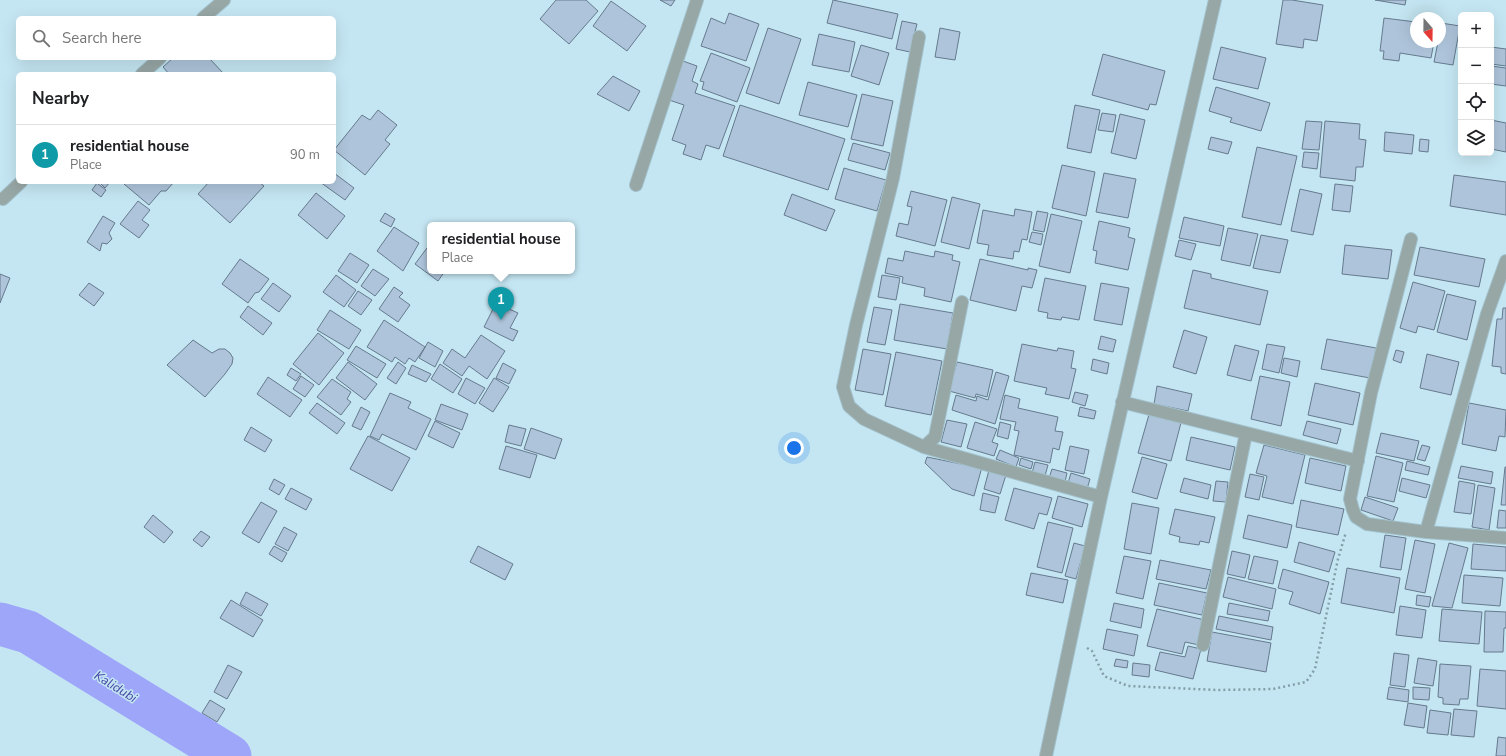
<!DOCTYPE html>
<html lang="en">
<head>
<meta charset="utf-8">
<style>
  :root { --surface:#fff; --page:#f2f2f2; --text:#202124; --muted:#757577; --line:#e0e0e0; --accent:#0b8043 }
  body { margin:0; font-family:"Nunito Sans",sans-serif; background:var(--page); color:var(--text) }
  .controls { position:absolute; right:12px; top:12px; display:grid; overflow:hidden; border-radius:6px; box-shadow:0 4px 16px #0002 }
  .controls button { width:36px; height:36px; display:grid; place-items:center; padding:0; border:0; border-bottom:1px solid var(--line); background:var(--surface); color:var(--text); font:20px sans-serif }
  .compass { position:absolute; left:1410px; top:12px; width:36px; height:36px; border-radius:50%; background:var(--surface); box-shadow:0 4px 16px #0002; rotate:160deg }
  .you { position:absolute; left:794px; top:448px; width:14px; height:14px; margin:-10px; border:3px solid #fff; border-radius:50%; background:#1a73e8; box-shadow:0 0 0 6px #1a73e833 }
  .badge { display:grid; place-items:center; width:26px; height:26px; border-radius:50%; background:var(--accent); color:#fff; font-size:13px; font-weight:700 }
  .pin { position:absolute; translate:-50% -33px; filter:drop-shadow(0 1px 2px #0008) }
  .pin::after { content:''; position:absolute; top:21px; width:14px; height:12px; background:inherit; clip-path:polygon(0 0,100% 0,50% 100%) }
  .popup { position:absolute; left:427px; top:222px; width:148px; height:52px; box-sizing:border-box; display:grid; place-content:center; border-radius:6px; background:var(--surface); filter:drop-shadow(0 1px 3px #0005); font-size:13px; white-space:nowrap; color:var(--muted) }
  .popup b { font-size:15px; color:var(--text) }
  .popup::after { content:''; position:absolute; left:50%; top:100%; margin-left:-8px; border:8px solid transparent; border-top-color:var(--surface) }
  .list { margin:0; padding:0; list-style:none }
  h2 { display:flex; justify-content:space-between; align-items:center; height:52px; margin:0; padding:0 16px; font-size:17px }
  h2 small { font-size:13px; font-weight:400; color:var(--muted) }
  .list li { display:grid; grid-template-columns:26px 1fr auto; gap:12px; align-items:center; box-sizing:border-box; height:60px; padding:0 16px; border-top:1px solid var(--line) }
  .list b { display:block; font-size:15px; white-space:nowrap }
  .list p { margin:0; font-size:13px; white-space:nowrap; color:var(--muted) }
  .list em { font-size:13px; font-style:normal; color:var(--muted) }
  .icon { flex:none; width:22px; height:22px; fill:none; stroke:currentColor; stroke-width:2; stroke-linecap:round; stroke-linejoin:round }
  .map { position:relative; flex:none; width:1506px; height:756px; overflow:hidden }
  .search { position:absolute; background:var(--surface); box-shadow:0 4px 16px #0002; left:16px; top:16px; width:320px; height:44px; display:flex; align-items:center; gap:10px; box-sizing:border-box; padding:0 14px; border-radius:6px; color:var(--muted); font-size:15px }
  .panel { position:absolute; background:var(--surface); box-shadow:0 4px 16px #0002; left:16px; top:72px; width:320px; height:112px; border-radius:6px }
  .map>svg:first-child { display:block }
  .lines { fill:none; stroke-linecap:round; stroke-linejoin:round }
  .river { stroke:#9ea6fa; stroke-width:43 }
  .building { fill:#aec4da; stroke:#667a8e }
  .minor-casing { stroke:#a2c0cb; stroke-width:14 }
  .path { stroke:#849ea7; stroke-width:2.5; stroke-dasharray:2 3; stroke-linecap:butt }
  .minor { stroke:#97a7a6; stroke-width:12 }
  .labels { text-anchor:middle; stroke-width:3; stroke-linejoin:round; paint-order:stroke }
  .water-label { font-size:13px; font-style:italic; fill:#4645a5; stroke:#c4e6f2 }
</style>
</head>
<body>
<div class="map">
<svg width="1506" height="756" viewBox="0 0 1506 756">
  <rect width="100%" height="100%" fill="#c4e6f2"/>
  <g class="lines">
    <path class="river" d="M0,624L28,632L230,756"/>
  </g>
  <path class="building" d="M556,0H586L598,11L569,44L540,19Z
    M660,0H675L671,6Z
    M833,0L898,14L892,39L827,23Z
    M1283,0H1292L1323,5L1317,41L1304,39L1303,48L1276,44Z
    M1375,0H1406L1405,5Z
    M611,1L646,26L627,51L593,26Z
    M729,13L759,24L746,61L701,46L711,18L725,24Z
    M1384,18L1416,22V42H1434L1431,58L1400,53L1399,61L1383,59L1384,51H1380Z
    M902,21L917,24L910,52L896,49Z
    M1441,23L1460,26L1453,65L1434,62L1438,42H1440Z
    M768,28L801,39L779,104L746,93Z
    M940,28L960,32L955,60L935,57Z
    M819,34L855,42L849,72L812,65Z
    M861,45L889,53L879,85L851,76Z
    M1221,47L1266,58L1258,89L1213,79Z
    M1491,47L1506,49V66L1491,64Z
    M711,53L750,68L737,102L702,89L704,82L700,81Z
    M1103,54L1165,71L1156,105L1150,104L1148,110L1092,95Z
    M173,58H209L224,74H169L163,67Z
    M683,61L697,66L692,81L698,84L695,93L735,106L719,149L706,145L701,160L683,154L686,145L672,140L684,105L669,100Z
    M1491,66L1506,68V86L1491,84Z
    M613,76L640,91L629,111L597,94Z
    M808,82L857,95L848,127L799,115Z
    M1216,87L1270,103L1261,131L1230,122L1232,118L1209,111Z
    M862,94L893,101L883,146L851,139Z
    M740,105L845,139L828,190L723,156Z
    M1075,105L1100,110L1091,153L1067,148Z
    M378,110L397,125L385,140L390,144L365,175L334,150L362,115L370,120Z
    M1102,113L1116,115L1113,132L1098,130Z
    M1120,114L1145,120L1136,159L1111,153Z
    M1491,120L1506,123V152L1491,149Z
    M1306,121L1322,122L1319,150L1302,149Z
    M1325,121L1360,124L1359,139L1366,140L1363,167H1356L1355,181L1320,177Z
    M1385,132L1414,135L1412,154L1384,151Z
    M1211,137L1232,142L1228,154L1208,149Z
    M1420,139L1429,140L1428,152L1419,151Z
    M853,143L890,153L885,170L848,160Z
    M1257,147L1297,156L1281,225L1242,217Z
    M1304,152L1319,153L1317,169L1302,167Z
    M1062,165L1095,172L1086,216L1052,208Z
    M844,168L886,180L877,211L835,199Z
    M334,173L354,188L345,200L320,182H334Z
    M1104,173L1136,179L1128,218L1096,212Z
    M1454,175L1506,182V215L1450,206Z
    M99,182H110L105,188Z
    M125,182H174L166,191H161L149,205L124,184Z
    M209,182H259L264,186L230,223L198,194Z
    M97,183L106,190L101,197L92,190Z
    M1335,184L1353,186L1350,212L1332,210Z
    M1300,189L1322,194L1313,235L1291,231Z
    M911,191L947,200L935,246L896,236L899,223L908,225L912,207L907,206Z
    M316,193L345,216L327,239L298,215Z
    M792,194L835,210L826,231L784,215Z
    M952,197L980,204L969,249L941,242Z
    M138,201L150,210L142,220L149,225L139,238L120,224Z
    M1015,209L1032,212L1027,240L1022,239L1019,252L1014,251L1013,259L987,255L989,245L977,243L983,210L1014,216Z
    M1037,211L1048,213L1044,232L1033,230Z
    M385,213L395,219L391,227L380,221Z
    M1051,214L1082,221L1070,273L1039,266Z
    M103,216L115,223L109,233L112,239L107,244L102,243L100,251L87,242Z
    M1184,217L1224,226L1220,246L1179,238Z
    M1099,221L1130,228L1128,237L1135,239L1128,270L1095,263L1097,251L1093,250Z
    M394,227L419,243L403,271L377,251Z
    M1228,228L1258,234L1250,266L1221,260Z
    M1032,232L1043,234L1041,245L1029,242Z
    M1261,235L1288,240L1280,273L1253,268Z
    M1179,240L1196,244L1191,260L1175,256Z
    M430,244V271H445L438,281L415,264Z
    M1345,245L1392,250L1388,279L1342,274Z
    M1420,247L1485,259L1479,287L1414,275Z
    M905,251L934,257L935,251L953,255L952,260L960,262L951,302L924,296L925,288L902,283L903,277L885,273L888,258L903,261Z
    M350,253L369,265L357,283L338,271Z
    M240,259L269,279L259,292L255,293L248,303L222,284Z
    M980,259L1028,270V268L1037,270L1032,288L1022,286L1016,311L970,300Z
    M373,269L389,279L375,296L361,286Z
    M1193,270L1211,274V278L1268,291L1260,325L1184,308Z
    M0,274L10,278L0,303Z
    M336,275L356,290L344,307L323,292Z
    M882,275L900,278L896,300L878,297Z
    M1045,278L1086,286L1079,320L1062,317L1061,320L1047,318L1048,313L1038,311Z
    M1413,282L1445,291L1434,330L1418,326L1416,333L1400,328Z
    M89,283L104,293L94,306L79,295Z
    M273,283L291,296L279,312L261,299Z
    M1101,283L1129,288L1122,325L1094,320Z
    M394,287L403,293L399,297L410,305L398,322L379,309Z
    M358,291L372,300L361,315L348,306Z
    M1447,294L1476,301L1467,340L1437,332Z
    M496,303L518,313L510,328L518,331L513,341L484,327Z
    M900,304L953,313L947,349L894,340Z
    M248,306L272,323L263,335L240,317Z
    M874,307L892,310L885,345L867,342Z
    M1503,308H1506V374L1501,373V367L1492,366L1497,319H1502Z
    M330,310L361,330L349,349L317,330Z
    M384,320L425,347L415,362L409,358L405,364L395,357L392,362L367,347Z
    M1184,330L1207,337L1196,374L1173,367Z
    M318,333L344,353L319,385L293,364Z
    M481,335L505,351L487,379L469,366L462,376L443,363L452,349L465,358Z
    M1101,336L1116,340L1113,352L1098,349Z
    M1327,339L1376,348L1370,378L1321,369Z
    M193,340L212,353L219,349H225L230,353L233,358L232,364L225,374L205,397L167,365Z
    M428,342L443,351L435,367L419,358Z
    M1022,344L1057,351L1058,348L1074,351L1071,368L1076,369L1069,399L1045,394L1047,388L1014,381Z
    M1267,344L1285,347L1279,373L1262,369Z
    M1235,345L1259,351L1251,381L1227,375Z
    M356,346L386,364L377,378L347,360Z
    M863,349L891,354L883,395L855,390Z
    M1396,350L1404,352L1401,363L1393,360Z
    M896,352L942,361L931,415L885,406Z
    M1427,354L1459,362L1451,395L1420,388Z
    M1284,358L1300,361L1297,377L1281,373Z
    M1093,359L1109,363L1107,374L1091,370Z
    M348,362L377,384L365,400L336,378Z
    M398,362L406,368L396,384L387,378Z
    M957,362L993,370L987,397L976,394L975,398L949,391Z
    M503,363L516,370L509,384L496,378Z
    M440,364L462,379L453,393L431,379Z
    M412,365L431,374L426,382L408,374Z
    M291,368L301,374L296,381L287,375Z
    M996,372L1009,376L995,424L952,410L956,395L976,401L977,396L988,400Z
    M301,376L314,385L305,397L293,389Z
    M1260,376L1290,382L1281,426L1251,419Z
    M268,377L302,400L290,417L257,394Z
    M466,378L485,388L475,404L458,394Z
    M494,378L509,387L493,412L479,403Z
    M332,379L351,392L347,399L351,402L341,415L317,397Z
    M1315,383L1360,393L1353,425L1308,415Z
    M1157,386L1192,394L1188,411L1154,404Z
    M1075,392L1088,395L1085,406L1072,402Z
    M390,393L411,402L408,408L431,419L416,450L382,434L379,440L370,436Z
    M1005,395L1020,399L1018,408L1058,417L1055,431L1063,432L1059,450L1053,448L1050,463L1014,455L1019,431L1014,430L1016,422L1000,419Z
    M317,403L345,423L337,434L309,413Z
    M1469,403L1506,410L1505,437L1499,436L1496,451L1462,444Z
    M441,404L468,414L462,430L435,420Z
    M361,407L370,412L361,430L352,426Z
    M1080,407L1096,411L1094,419L1078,416Z
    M1150,411L1182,419L1171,461L1138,453Z
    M947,420L967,424L961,447L941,442Z
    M435,421L460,433L453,448L428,436Z
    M1307,421L1341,429L1337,444L1303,435Z
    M975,422L997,429L992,442L998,444L994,456L967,448Z
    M1000,422L1011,425L1008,439L997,436Z
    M509,425L526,429L521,446L505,442Z
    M251,427L272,440L265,452L244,440Z
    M531,428L562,439L555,459L524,449Z
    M1381,433L1419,441L1414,461L1376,453Z
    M368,436L410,458L392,491L350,469Z
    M1191,437L1235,447L1230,470L1186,460Z
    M1264,445L1305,455L1293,504L1262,497L1267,476L1256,473Z
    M1422,445L1430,447L1425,461L1417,459Z
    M506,446L537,455L530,478L499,469Z
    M1070,446L1089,450L1084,474L1065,470Z
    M1000,450L1019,458L1016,467L996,459Z
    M1376,456L1403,463L1394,502L1367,496Z
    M927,457L961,464L962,459L982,467L974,496L952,489L925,463Z
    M1142,457L1167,464L1157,499L1132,492Z
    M1021,458L1033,462L1031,469L1019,465Z
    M1310,458L1346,466L1341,491L1305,483Z
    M1407,461L1430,467L1428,475L1405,470Z
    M1035,462L1048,465L1045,476L1032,473Z
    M1461,466L1493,472L1491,484L1458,478Z
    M1505,467H1506V505H1501Z
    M1052,469L1067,473L1065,482L1049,478Z
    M989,470L1006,475L1000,494L984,489Z
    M1071,473L1090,479L1087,489L1068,483Z
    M1250,474L1264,477L1259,500L1245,497Z
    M1184,478L1211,485L1208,499L1180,492Z
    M1402,478L1430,485L1426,498L1399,491Z
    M274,479L285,485L279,495L269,489Z
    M1216,481L1228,482L1226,502L1213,501Z
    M1459,481L1475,484L1471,514L1454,512Z
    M1478,485L1495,488L1489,530L1472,527Z
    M291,488L312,499L306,510L285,499Z
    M1014,488L1052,498L1047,515L1039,513L1034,529L1005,520Z
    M983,493L999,497L995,513L980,510Z
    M1058,496L1088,504L1082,527L1052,518Z
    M1365,497L1398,508L1393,521L1361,510Z
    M1301,500L1344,509L1338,535L1296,527Z
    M261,502L277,511L259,543L242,533Z
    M1132,503L1159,508L1151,554L1124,549Z
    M1175,509L1215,517L1209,543L1200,541L1199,545L1179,542L1180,537L1169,534Z
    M1499,510L1506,511V528H1497Z
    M153,515L173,532L164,543L144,527Z
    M1248,515L1292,525L1287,548L1243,538Z
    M1048,522L1073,528L1062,573L1037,567Z
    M284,527L297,534L288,551L275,544Z
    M201,531L210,537L202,547L193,540Z
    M1385,535L1406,538L1401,570L1380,567Z
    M1415,540L1435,544L1425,593L1405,589Z
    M1299,542L1335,552L1329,572L1294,562Z
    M1074,543L1085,546L1076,579L1065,576Z
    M1449,543L1468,548L1452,608L1432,606Z
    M1473,544L1506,547V571L1471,569Z
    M274,546L287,553L282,562L269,554Z
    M478,546L513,564L505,580L470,562Z
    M1232,551L1250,555L1245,578L1227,574Z
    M1124,556L1151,561L1143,599L1116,593Z
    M1254,556L1278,561L1273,584L1248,579Z
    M1160,560L1211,570L1206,589L1156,579Z
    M1347,568L1400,578L1394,613L1341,603Z
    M1283,569L1329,582L1320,614L1289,604L1293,592L1278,588Z
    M1031,573L1068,580L1063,603L1026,595Z
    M1464,575L1503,578L1500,606L1462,603Z
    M1228,577L1276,589L1272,609L1223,597Z
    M1159,583L1207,593L1202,615L1154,605Z
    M246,592L268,604L261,616L240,604Z
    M1417,595L1431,597L1429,607L1416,605Z
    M231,600L263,620L253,637L220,618Z
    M1114,603L1144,609L1141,628L1110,621Z
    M1229,603L1270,611L1268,621L1227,614Z
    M1400,606L1426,610L1422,638L1396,635Z
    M1157,609L1205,620L1199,645L1185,642L1182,654L1147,646Z
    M1442,609L1482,612L1479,644L1439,641Z
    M1485,611L1506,612V628H1504L1503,652H1484Z
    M1219,616L1273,627L1271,640L1216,629Z
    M1107,629L1138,635L1134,656L1103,649Z
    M1212,632L1271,643L1266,672L1207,661Z
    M1188,646L1201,649L1193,679L1155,670L1160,652L1185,657Z
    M1394,653L1409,655L1405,687L1390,685Z
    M1418,658L1437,661L1433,686L1414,683Z
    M1116,659L1128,661L1127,668L1114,666Z
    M1133,663L1150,665L1149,677L1132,675Z
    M1440,664L1471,666L1468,699H1460L1459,705L1443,704V698L1438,697Z
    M228,665L242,672L227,699L214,692Z
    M1480,669L1506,671V709L1477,706Z
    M1389,687L1409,690L1408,702L1387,699Z
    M1413,687L1430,688L1429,700L1413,699Z
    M210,700L225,709L217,722L202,713Z
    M1408,703L1427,706L1424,728L1404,725Z
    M1454,709L1477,711L1474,737L1451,735Z
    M1430,710L1451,713L1448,735L1427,733Z
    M1498,737L1506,738V756H1496Z"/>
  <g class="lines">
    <defs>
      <path id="minor" d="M203,18L224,0
        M919,37L893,178L856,325L843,387L849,406L864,419L924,447L1101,497
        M142,74L160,58
        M636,185L697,0
        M3,199L21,182
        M1411,239L1371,393L1350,499L1353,510L1356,517L1367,524L1426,532L1506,538
        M1122,402L1358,461
        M924,447L935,437L962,302
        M1426,532L1487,314L1506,261
        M1203,645L1246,433
        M1046,756L1101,497L1215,0"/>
    </defs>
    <use href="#minor" class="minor-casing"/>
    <path class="path" d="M1087,648L1092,651L1104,676L1128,686L1218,690L1273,689L1306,682L1315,669L1338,559L1346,532"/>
    <use href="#minor" class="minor"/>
  </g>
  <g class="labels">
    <g class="water-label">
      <text transform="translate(116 686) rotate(32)" y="5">Kalidubi</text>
    </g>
  </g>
</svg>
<div class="controls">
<button>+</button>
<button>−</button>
<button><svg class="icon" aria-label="locate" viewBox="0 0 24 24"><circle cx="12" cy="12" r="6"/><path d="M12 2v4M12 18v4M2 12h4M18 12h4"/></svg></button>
<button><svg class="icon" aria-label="layers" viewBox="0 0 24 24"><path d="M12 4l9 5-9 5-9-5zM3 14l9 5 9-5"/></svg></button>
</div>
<svg class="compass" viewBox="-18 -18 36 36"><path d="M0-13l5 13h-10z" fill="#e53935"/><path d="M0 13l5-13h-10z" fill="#757577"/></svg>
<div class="you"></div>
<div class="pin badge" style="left:501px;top:320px;background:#0f9aa8">1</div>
<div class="popup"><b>residential house</b>Place</div>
<div class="search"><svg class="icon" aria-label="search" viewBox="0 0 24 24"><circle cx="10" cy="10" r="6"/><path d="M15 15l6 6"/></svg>Search here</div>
<section class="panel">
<h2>Nearby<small></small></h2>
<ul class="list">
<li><span class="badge" style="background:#0f9aa8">1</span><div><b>residential house</b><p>Place</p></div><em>90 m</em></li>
</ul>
</section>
</div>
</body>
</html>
